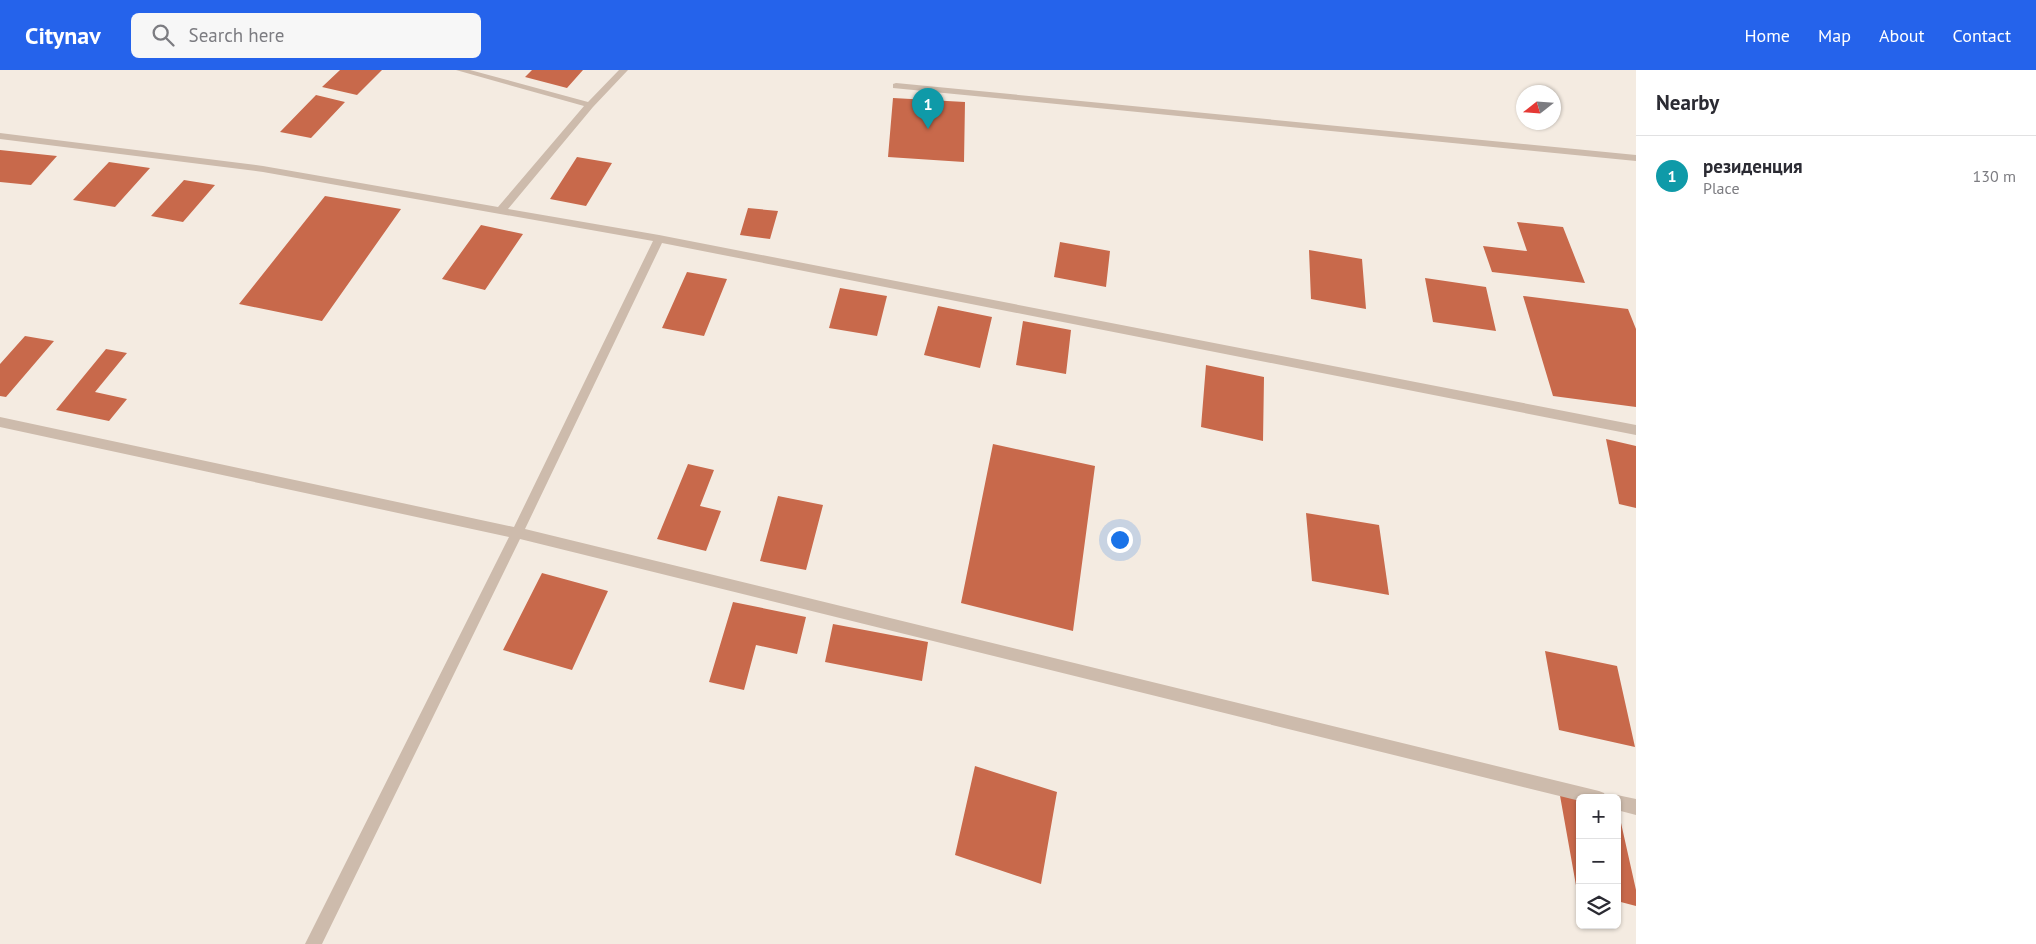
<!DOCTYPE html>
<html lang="en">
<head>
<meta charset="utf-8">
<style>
  :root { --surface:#fff; --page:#f7f7f7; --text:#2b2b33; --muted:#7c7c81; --line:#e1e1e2; --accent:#2563eb }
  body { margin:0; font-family:"PT Sans",sans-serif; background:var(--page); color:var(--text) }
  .controls { position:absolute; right:15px; bottom:15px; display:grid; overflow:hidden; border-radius:8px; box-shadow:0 1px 4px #0004 }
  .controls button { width:45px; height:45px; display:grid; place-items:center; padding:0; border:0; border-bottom:1px solid var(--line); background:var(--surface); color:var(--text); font:25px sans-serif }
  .compass { position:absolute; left:1516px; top:15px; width:45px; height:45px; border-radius:50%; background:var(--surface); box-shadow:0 1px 4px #0004; rotate:253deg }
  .you { position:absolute; left:1119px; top:469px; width:18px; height:18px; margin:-12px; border:4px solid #fff; border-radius:50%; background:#1a73e8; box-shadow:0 0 0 8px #1a73e833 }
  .badge { display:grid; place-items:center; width:32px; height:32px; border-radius:50%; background:var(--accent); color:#fff; font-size:16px; font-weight:700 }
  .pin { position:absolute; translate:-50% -41px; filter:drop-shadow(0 1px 2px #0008) }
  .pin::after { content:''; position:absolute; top:26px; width:18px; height:15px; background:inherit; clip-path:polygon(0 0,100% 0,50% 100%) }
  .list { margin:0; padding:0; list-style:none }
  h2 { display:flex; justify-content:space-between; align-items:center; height:65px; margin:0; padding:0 20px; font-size:21px }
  h2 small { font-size:16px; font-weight:400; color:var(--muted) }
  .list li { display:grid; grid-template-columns:32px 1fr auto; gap:15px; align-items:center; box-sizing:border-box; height:80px; padding:0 20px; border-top:1px solid var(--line) }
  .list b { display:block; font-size:19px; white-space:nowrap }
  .list p { margin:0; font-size:16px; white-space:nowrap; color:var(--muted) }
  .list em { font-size:16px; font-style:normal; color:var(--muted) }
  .icon { flex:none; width:28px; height:28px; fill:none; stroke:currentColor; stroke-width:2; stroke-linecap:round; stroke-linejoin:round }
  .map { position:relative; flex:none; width:1636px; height:874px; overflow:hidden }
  header { display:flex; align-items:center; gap:30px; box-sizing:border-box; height:70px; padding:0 25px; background:var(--accent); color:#fff }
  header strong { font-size:24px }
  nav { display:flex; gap:28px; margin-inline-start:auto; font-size:18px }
  .search { width:350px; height:45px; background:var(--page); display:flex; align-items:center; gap:12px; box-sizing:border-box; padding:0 18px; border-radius:8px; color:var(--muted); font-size:19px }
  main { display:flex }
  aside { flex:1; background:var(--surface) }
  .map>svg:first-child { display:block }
  .building { fill:#c8694b }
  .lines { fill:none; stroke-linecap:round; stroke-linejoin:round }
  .minor { fill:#cdbbac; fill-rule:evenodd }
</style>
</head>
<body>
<header>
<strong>Citynav</strong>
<div class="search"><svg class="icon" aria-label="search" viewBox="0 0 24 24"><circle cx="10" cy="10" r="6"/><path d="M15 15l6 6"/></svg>Search here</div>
<nav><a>Home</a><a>Map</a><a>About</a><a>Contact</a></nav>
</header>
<main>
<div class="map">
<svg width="1636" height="874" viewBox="0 0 1636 874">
  <rect width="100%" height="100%" fill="#f4ebe1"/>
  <path class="building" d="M340,0H382L357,25L322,17Z
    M532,0H583L567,18L525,7Z
    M316,25L345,32L311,68L280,62Z
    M893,28L965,32L964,92L888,87Z
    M0,80L57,86L31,115L0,112Z
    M577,87L612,93L586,136L550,129Z
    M109,92L150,98L115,137L73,130Z
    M184,110L215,115L183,152L151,146Z
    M325,126L401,139L322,251L239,234Z
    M748,138L778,141L770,169L740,165Z
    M1517,152L1563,157L1585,213L1492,202L1483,176L1527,181Z
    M481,155L523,164L485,220L442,209Z
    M1060,172L1110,181L1106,217L1054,207Z
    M1309,180L1362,189L1366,239L1311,229Z
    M687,202L727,209L704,266L662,258Z
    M1425,208L1486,217L1496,261L1433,252Z
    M840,218L887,226L877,266L829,258Z
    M1523,226L1628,239L1636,259V337L1553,326Z
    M938,236L992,247L980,298L924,285Z
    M1023,251L1071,260L1066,304L1016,295Z
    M25,266L54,271L6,327L0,326V294Z
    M106,279L127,283L95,322L127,329L109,351L56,340Z
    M1206,295L1264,307L1263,371L1201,357Z
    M1606,369L1636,376V438L1619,434Z
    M993,374L1095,396L1073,561L961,533Z
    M688,394L714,400L700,436L721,441L706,481L657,469Z
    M778,426L823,435L806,500L760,491Z
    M1306,443L1379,455L1389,525L1312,511Z
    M542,503L608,521L572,600L503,580Z
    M733,532L806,547L797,584L756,575L744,620L709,612Z
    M833,554L928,572L922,611L825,592Z
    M1545,581L1617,596L1635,677L1559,660Z
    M975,696L1057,722L1041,814L955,785Z
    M1559,720L1580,728V822L1577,821Z
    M1617,735L1636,820V836L1617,831Z"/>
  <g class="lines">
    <path class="minor" d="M456,0H470L588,32L619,0H628L593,37L508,139L659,165L1636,355V365L662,173L525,459L1599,721L1604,723L1606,728H1580V731L520,469L322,874H305L509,467L0,357V347L514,457L653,171L263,102L0,69V63L263,96L498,137L584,36Z
      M896,13L1636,85V91L893,18V14Z
      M1617,725L1636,729V745L1617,740V728H1611Z"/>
  </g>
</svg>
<div class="controls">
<button>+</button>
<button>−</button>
<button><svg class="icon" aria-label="layers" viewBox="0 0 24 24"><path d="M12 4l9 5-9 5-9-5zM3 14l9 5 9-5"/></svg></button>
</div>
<svg class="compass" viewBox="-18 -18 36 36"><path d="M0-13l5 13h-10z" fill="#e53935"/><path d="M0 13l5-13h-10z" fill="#7c7c81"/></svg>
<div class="you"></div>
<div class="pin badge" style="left:928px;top:59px;background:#0f9aa8">1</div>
</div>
<aside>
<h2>Nearby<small></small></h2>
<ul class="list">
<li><span class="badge" style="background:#0f9aa8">1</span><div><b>резиденция</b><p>Place</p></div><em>130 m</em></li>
</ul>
</aside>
</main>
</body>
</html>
